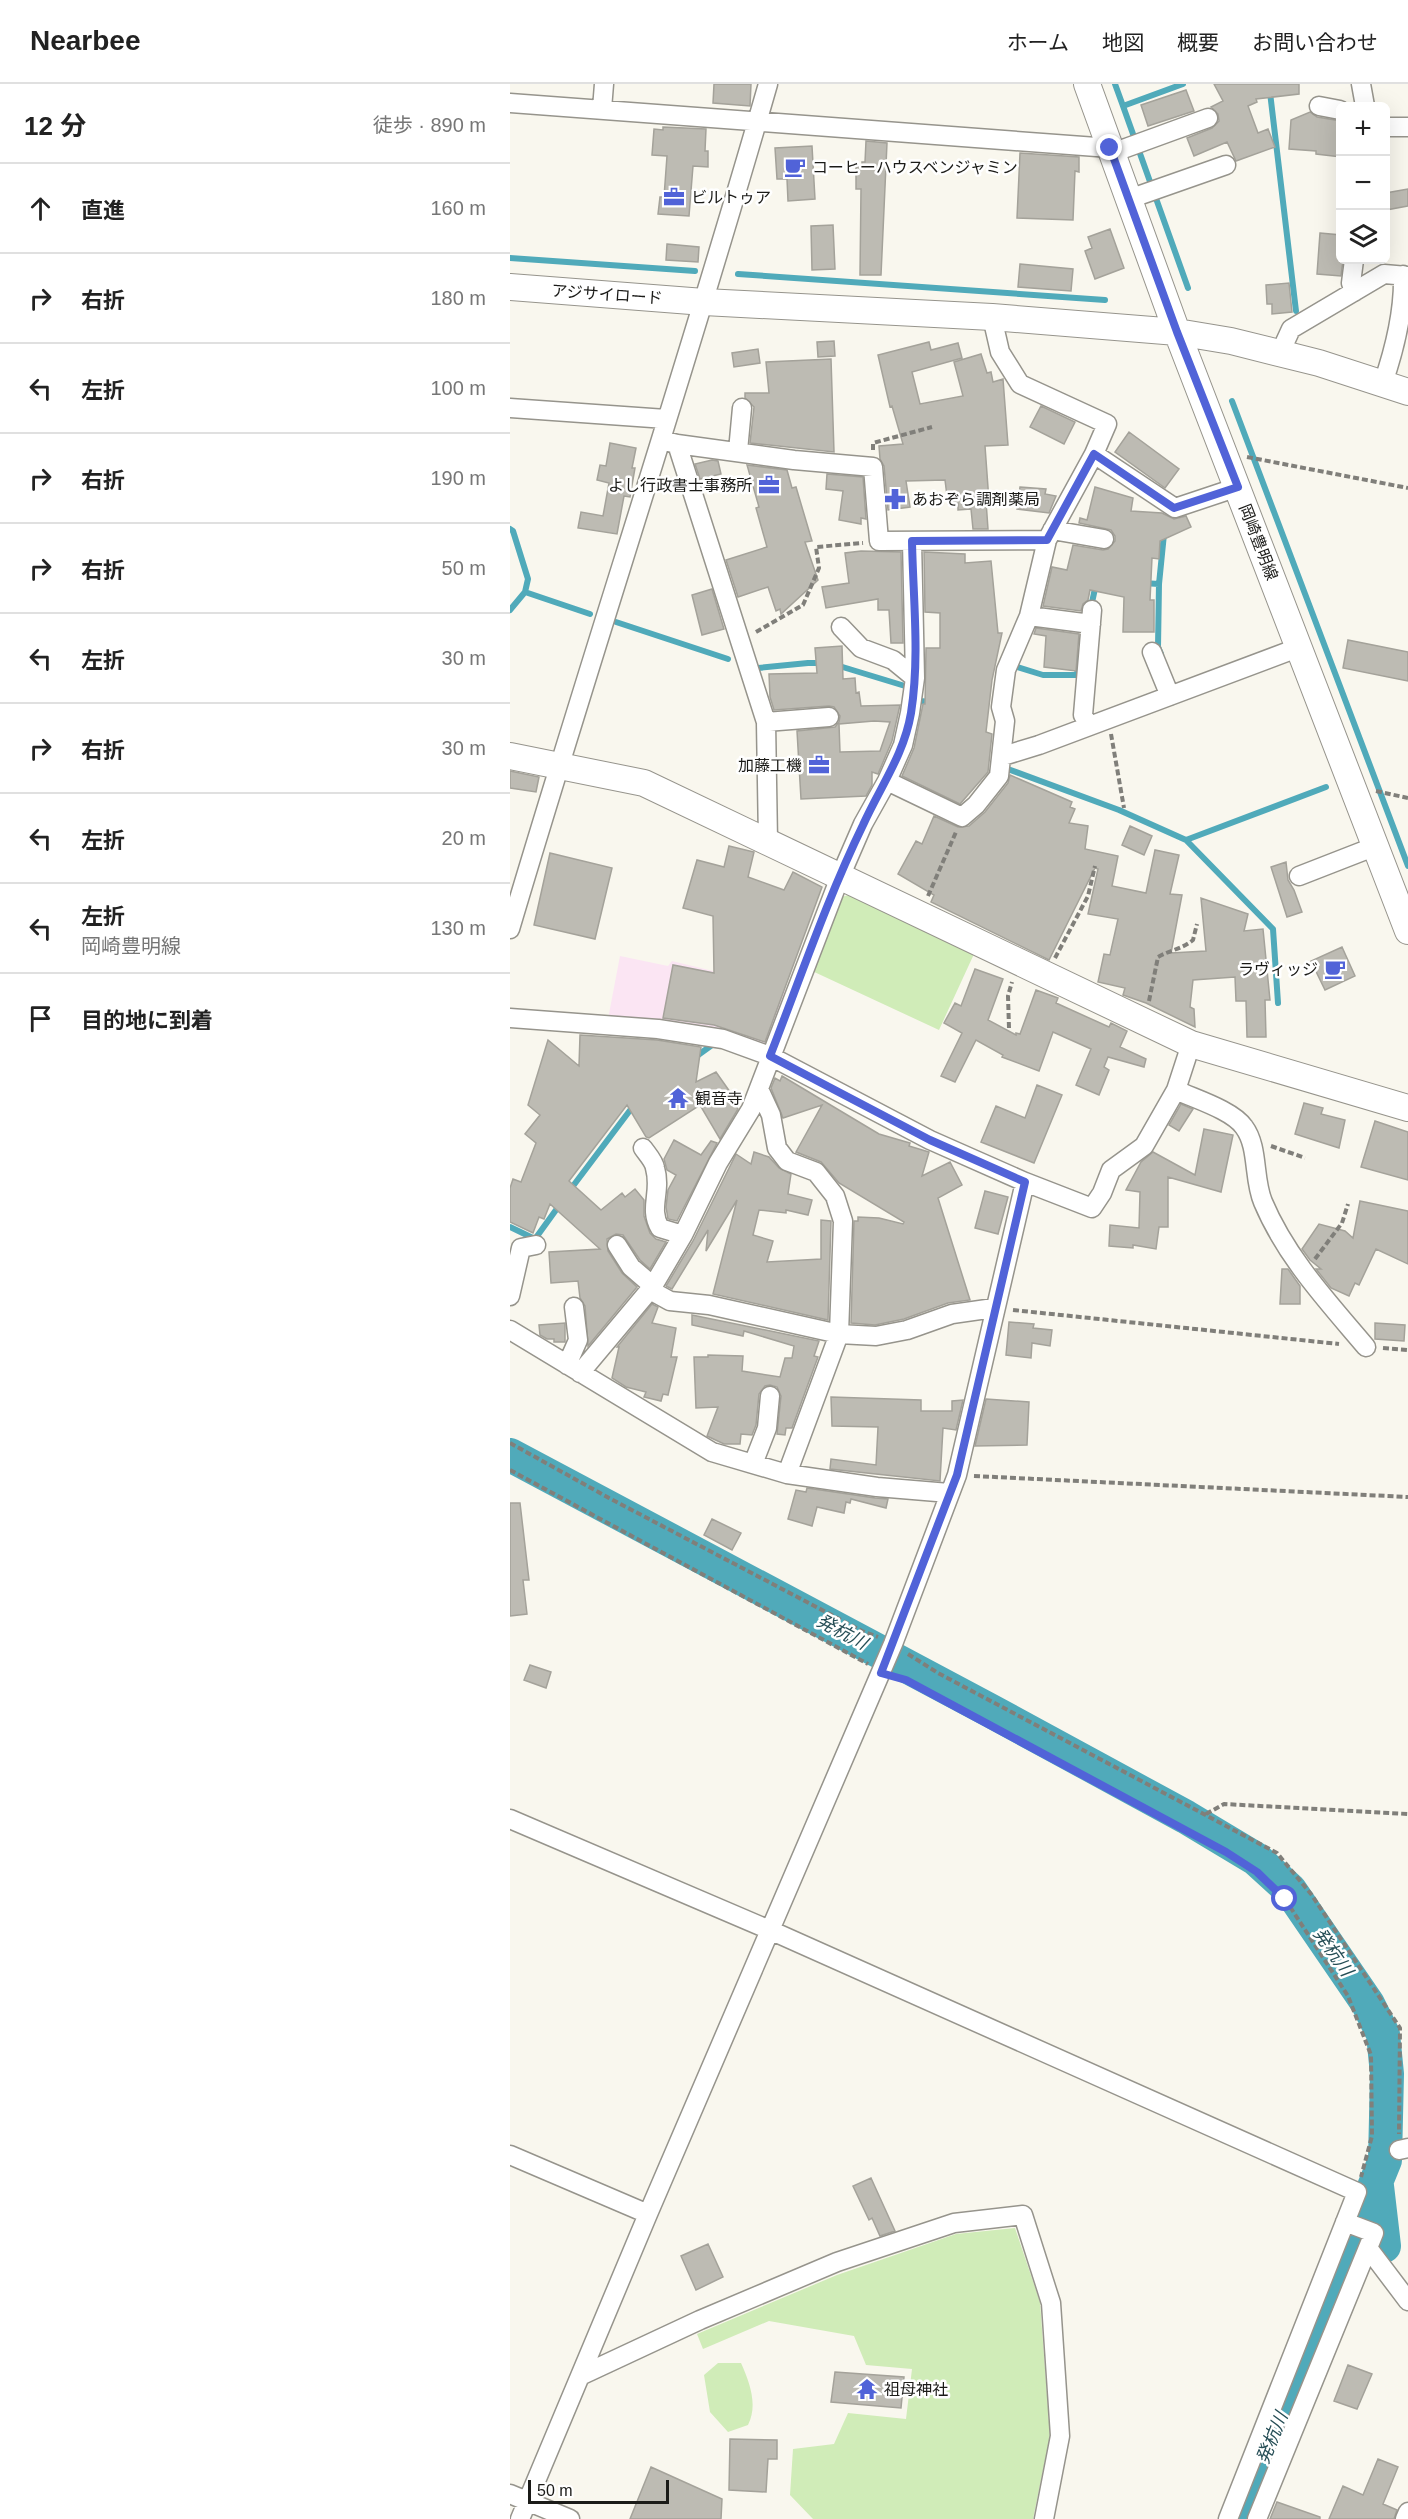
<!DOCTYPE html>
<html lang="ja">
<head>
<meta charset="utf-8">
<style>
  :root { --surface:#fff; --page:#f6f6f6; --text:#222; --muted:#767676; --line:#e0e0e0 }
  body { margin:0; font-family:Arial,"Noto Sans JP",sans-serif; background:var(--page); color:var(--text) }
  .controls { position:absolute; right:18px; top:18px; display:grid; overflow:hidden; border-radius:9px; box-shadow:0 6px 24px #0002 }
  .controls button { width:54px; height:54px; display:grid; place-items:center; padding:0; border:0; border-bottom:2px solid var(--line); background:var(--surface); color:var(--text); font:30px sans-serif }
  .scale { position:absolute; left:18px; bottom:15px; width:141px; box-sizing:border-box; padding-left:6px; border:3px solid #1b1b18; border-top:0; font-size:16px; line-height:21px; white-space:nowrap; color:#1b1b18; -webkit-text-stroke:4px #fff; paint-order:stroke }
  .stop { position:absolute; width:18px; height:18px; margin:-14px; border:4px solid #5163d8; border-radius:50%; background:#fff }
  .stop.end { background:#5163d8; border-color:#fff; box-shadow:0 2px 6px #0008 }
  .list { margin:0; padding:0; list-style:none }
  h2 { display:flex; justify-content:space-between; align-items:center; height:78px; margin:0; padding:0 24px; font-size:26px }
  h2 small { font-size:20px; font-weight:400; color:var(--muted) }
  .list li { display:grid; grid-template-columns:39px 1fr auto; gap:18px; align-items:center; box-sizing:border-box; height:90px; padding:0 24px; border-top:2px solid var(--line) }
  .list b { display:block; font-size:22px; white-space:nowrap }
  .list p { margin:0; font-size:20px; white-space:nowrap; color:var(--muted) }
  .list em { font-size:20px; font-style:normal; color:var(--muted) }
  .icon { flex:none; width:33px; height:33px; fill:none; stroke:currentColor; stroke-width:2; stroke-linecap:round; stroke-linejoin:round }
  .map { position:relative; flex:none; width:898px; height:2435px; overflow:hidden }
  header { display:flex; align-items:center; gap:36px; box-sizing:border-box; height:84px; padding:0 30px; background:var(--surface); border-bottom:2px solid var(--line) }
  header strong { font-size:28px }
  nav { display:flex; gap:33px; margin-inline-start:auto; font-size:21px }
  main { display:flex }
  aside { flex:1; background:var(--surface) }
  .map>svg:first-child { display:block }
  .commercial { fill:#fbe5f3 }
  .green { fill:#d0ecb8 }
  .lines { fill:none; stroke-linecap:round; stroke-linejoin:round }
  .stream { stroke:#50aaba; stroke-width:6 }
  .river { stroke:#50aaba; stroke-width:34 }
  .building { fill:#bdbbb3; stroke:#a4a29a; stroke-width:1.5; fill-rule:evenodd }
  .street-casing { stroke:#96948c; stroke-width:21 }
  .secondary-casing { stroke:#96948c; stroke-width:28 }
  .path { stroke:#807f7a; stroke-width:4; stroke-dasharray:6 3; stroke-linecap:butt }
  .street { stroke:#fff; stroke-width:18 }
  .secondary { stroke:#fff; stroke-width:26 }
  .route { stroke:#5163d8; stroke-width:8 }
  .labels { text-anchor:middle; stroke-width:5; stroke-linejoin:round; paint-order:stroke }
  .poi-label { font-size:16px; fill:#1b1b18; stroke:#fff; text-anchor:start }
  .street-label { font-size:16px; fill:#1b1b18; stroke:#fff }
  .water-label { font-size:18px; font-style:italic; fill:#264e56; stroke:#fff }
</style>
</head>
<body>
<header>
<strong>Nearbee</strong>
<nav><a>ホーム</a><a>地図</a><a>概要</a><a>お問い合わせ</a></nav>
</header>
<main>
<aside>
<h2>12 分<small>徒歩 · 890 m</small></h2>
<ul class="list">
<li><svg class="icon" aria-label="ahead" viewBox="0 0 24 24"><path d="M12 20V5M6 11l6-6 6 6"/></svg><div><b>直進</b></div><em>160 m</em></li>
<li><svg class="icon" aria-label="right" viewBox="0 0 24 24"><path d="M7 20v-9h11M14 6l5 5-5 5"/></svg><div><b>右折</b></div><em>180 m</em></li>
<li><svg class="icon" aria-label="left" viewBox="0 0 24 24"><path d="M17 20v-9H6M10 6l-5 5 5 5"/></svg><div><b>左折</b></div><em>100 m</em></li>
<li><svg class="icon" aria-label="right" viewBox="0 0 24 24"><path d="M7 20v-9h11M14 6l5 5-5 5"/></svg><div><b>右折</b></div><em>190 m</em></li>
<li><svg class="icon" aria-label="right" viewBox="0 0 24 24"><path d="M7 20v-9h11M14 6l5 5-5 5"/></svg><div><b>右折</b></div><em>50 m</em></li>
<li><svg class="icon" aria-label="left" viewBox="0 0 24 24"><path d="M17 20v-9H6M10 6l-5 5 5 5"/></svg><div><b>左折</b></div><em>30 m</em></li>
<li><svg class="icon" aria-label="right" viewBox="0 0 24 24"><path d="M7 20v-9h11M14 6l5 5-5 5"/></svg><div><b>右折</b></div><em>30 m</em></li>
<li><svg class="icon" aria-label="left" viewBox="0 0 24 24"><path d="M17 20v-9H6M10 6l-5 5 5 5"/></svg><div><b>左折</b></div><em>20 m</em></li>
<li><svg class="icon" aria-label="left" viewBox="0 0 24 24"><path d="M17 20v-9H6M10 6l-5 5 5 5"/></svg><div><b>左折</b><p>岡崎豊明線</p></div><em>130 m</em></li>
<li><svg class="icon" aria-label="arrive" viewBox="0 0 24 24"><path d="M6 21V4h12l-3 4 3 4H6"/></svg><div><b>目的地に到着</b></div></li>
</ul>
</aside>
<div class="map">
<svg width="898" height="2435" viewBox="0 0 898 2435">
  <rect width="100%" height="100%" fill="#f9f7ee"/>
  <path class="commercial" d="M110,872L158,882L162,877L203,887L204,891L228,887L279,907L256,965L98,935Z"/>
  <path class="green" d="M338,811L464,870L429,946L300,886L329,814Z
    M505,2144L530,2218L540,2352L523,2435H303L280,2411L283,2365L324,2360L338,2329L396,2335L402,2285L356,2281L344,2252L259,2237L193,2265L187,2250L327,2191L446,2150Z
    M208,2279H231C240,2299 248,2321 238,2341L218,2348L200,2328L194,2291Z"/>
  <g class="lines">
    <path class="stream" d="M605,0L613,22L673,0
      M759,0L786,227
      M613,22L678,204
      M0,174L185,187
      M228,190L595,216
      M722,317L898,782
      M0,445L3,447L18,495L15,508
      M633,499L649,500L654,450
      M649,500L648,563L651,570
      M581,523L586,500
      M0,526L15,508L80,530
      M106,538L218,575
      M326,581L395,602L409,617L423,618
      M248,584L298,579H313
      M503,585L504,582L533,591H567L569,570
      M495,684L609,726L676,756L763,845L768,919
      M676,756L816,703
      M184,974L202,961H206
      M60,1106L124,1021
      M0,1143L25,1155L51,1119"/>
    <path class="river" d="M0,1371L481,1627L676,1733L746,1775L780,1806L858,1920L873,1950L877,1990L875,2076L729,2435
      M867,2102L874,2162"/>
  </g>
  <path class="building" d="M204,0H241L240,22L203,19Z
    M704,0H789V10L746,15L747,18L738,22L748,49L758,45L765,63L726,77L717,58L684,72L677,54L702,44L709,37L708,30L701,23L713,17Z
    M676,6L684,27L638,42L631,21Z
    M800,28L807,33L831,37V73L806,70V67L779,65L781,36Z
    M153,43L196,45L195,67H198V83L183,82L179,132L148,130L150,113H154L157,72L142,71L144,45L153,46Z
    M356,57L377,59L371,191H350L351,105H346V83H352V78H355Z
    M302,62L305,115L278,117L277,95H267L265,64Z
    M510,69L569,73V88L565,87L563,136L507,134Z
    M898,105V122L876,126V109Z
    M323,141L325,185L302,186L301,142Z
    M600,145L614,184L585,195L575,167L582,164L578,153Z
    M810,149L831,151V176H833L831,192L807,190Z
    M157,160L189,163L188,178L156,176Z
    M510,180L563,185L561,207L508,203Z
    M779,199L782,228L762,230V220H757L756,201Z
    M324,257L325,272L308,273L307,258Z
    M419,258L421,266L448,259L452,274L402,288L410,320L453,312L444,278L471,270L477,289L481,288L483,298L493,295L498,361L475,362L479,417H476L478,445H463L461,425L448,426V419L438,420L435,396L396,397L400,423L378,426L374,382L370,375L369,362L393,360L382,322L380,323L368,271Z
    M248,265L250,279L224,283L222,269Z
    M321,275L324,368L240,359L244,323L235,314V309H259L256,278Z
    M531,322L565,338L554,360L520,343Z
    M619,348L669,385L655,404L605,368Z
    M100,359L126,364L122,384H125L120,413L114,412L107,450L68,444L71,428L93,432L99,399L87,396L90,381L96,382Z
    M202,376L208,377L211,390L190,395L185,380Z
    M237,381L277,386L282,404L286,403L302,457L295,458L308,496L271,530L270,525L266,527L258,503L228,513L216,476L257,463L246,424L249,423Z
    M317,390L353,393L356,435L351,434V440L329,436L333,407L316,405Z
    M510,403L536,405L535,410L546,412L539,429L507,425Z
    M585,403L623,414L621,427L652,429L664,435L676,432L681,443L650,457L649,475L642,474L640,516H644V548H613L614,513L580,506L578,516L573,520L571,527L533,522L542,483L557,486L563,461L593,466L598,465L605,457V452L601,446L569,439L570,434L577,436Z
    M351,467L391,468L393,559H381L379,526H368V515L316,524L312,503L339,499L335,469Z
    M414,468L455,470V479L481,477L488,549H492L482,596L476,648L482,650L478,688L450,720L392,692L404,664L413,620H415L416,564H430V529L415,528Z
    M202,505L214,545L192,551L182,511Z
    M526,544L569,550L566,587L534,583L536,552L524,550Z
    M838,556L898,568V597L833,584Z
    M332,562L333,595L345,594L346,609L349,608L351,622L390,621L382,657L368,690L362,688V701L356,712L291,715L287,647L325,643L329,638L330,632L324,623L319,622L264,626L260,613L259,590L307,589L305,564ZM364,637L380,638L370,667L330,668L329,640Z
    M0,687L29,693L26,708L0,704Z
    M500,691L562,718L560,723L565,725L559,739L578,742L575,765L608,772L602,802L636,809L645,766L669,771L660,810L672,811L661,869L696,867L691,814L738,830L734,847L753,845L760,916H755L756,953H737L736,917H726L725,893L683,896L680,923L684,925L685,943L636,919L613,911L615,904L588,898L594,870L600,871L608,835L578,830L588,785L585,784L539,876L421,818L424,811L388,790L406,757L412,760L424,732L448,743L459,742L475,728L498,699Z
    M620,742L642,752L634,771L612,761Z
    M219,762L244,768L238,793L274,806L283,788L312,803L255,958L204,941L153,934L163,881L204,889L203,832L173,824L187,776L214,783Z
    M40,769L102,784L85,855L24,841Z
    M776,778L778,796L784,806L792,828L777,833L761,783Z
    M832,863L845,892L815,906L801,877Z
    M465,885L493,895L478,936L506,951V949L510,950L526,906L548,914L546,919L599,943L601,939L617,947L610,963L636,975L634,983L598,973L594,983L599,986L589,1011L566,1001L581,965L543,948L529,987L492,973L493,971L466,956L445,998L431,992L452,949L434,939L445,919L451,922Z
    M70,951L147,956L191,963L186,998L206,988L225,1015L223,1017L228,1025L210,1055L190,1021L139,1054L136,1053L117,1021L59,1097L91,1126L112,1109L115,1113L125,1105L134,1116V1132L140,1149L146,1155L156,1158L140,1185L130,1176L113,1151L106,1150L97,1155L98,1167L112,1189L127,1203L78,1262L75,1222L70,1214L68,1197L41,1199L39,1168L90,1165L40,1120L34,1135L29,1133L23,1149L0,1138V1104L3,1095L11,1098L26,1059L15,1050L30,1031L18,1021L38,956L69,982Z
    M272,992L369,1050L400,1059L399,1062L419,1068L412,1092L440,1078L452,1101L428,1114L460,1216L438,1219L394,1235L365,1241L341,1239L344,1137H348V1133L369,1134L393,1140L394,1138L329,1099L311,1078L286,1068L312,1021L273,1034L261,1004L265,994L270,997Z
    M527,1001L552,1011L524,1079L471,1058L486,1022L515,1034Z
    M794,1019L813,1024L811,1030L835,1036L829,1064L785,1050Z
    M671,1020L683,1025L669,1047L659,1041Z
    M865,1037L898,1048V1096L851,1083Z
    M694,1045L723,1051L711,1108L658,1093V1143H649L646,1165L623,1161V1164L599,1162L600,1141L629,1144L630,1108L616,1106L631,1078L643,1068L685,1091Z
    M164,1056L191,1071L201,1057L207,1059L167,1137L158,1135L156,1123L158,1106L166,1091L157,1086L154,1075Z
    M244,1068L259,1073L269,1084L281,1090L278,1110L302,1116L298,1131L276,1126V1129L249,1126L243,1151L263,1157L257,1178L311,1175V1136L321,1137L318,1236L203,1210L227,1116L196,1167L198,1146L162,1205L156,1202L183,1157L226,1070L241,1080Z
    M475,1107L498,1113L488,1150L465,1144Z
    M850,1117L898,1127V1180L866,1165L849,1201L845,1199L839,1212L821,1204L806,1185H811L800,1176L792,1165L809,1140L835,1147L843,1154Z
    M772,1185H778L790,1202V1220H770Z
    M142,1220L148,1223L142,1239L166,1244L161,1273H167L158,1311L153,1310L151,1317L134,1313L136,1308L116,1303L102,1294L109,1263H107Z
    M182,1231L309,1257L304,1272L308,1273L282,1344H276L275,1351L267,1350L271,1312L267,1303L260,1301L255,1302L249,1310L246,1341L242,1351L231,1350L230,1360H214L197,1352L208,1323L186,1324L184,1273H198V1271L233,1272L232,1287L270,1293L275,1274H282L284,1262L234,1247L233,1252L182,1241Z
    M499,1238L524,1240L523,1244L542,1246L540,1262L522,1259L521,1274L496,1271Z
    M55,1239V1258H44V1255H37L30,1251L29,1241Z
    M865,1239L895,1241L894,1257L865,1255Z
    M321,1313L411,1316V1327H442V1317L453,1316L446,1346L433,1344L430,1397L320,1385L321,1375L366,1381L368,1343L322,1342Z
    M476,1315L519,1318L517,1361L465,1362Z
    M297,1404L365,1414L378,1415L376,1424L341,1415L340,1419L336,1418L334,1429L307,1423L302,1442L278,1435L286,1406L296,1408Z
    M0,1419H10L19,1496H13L17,1530L0,1532Z
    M202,1435L231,1449L222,1466L194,1451Z
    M20,1581L41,1588L36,1604L14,1596Z
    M361,2094L385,2147L370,2152L362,2134L359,2136L343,2102Z
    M198,2160L213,2193L186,2206L171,2172Z
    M838,2281L862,2290L847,2325L824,2317Z
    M325,2288L394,2293L391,2324L321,2318Z
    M220,2355L267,2356V2375H258L256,2408L219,2406Z
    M868,2375L888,2383L873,2420L887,2426L884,2435H819L833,2402L853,2411Z
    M141,2383L212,2415L211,2435H120Z
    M767,2418L810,2433V2435H760Z"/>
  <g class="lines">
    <defs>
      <path id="street" d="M851,0L855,22
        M0,19L600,64
        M809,22L830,26
        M92,25L94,0
        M876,43H898
        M602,69L698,34
        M619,115L716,81
        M844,176L841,199L844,208
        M482,233L490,268L510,300L597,340L584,370L665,424L728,403
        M770,269L781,245L874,190L898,192
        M873,299C885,264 894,228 893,191
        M0,324L156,335
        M151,356L167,360L284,376L363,383L369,457L537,456
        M167,360L256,638L258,757
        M228,367L232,324
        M542,446L594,455
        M519,532L581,540
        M331,543L351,564L383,576L405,594
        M642,568L660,612
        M256,638L319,633
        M579,642L573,631L582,526
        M493,672L529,661L790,563
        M377,697L452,733L466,721L489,692L495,637L491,623L496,586L519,532L537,456L584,370
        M789,792L866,762
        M0,845C84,562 177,283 258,0
        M0,934L148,945L213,955L260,972L420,1056L515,1098L582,1124L592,1109L601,1086L634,1062L666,1006L681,960
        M249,1005L261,1031L267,1064L277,1077L306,1088L325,1112L333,1137L329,1250L277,1390
        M666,1006C685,1015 722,1026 734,1043C749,1063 743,1095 753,1118C776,1173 818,1218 856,1263
        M133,1064C137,1070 144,1077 145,1084C152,1108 138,1124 150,1144L173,1151
        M107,1161L121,1183L143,1202
        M140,1206L160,1217L199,1221L329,1250L366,1252L397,1246L442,1230L484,1224
        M0,1212L11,1164L26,1161
        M0,1246L202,1368L277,1390L367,1403L439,1409
        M57,1281L68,1256L64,1223
        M70,1289L143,1202L173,1151L208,1079L241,1025L330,793L353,740L377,697L393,661L400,629L405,594L402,457
        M243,1380L257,1344L260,1312
        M0,1735L262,1847L847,2108L718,2435
        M889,2066L898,2064
        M0,2071L138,2130
        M858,2164L898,2217
        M70,2292L190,2236L327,2178L444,2139L513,2131L541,2219L550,2352L534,2435
        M0,2410L60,2435
        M10,2435L138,2130L383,1560L447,1391L515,1098
        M747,2435L864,2149L835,2138
        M895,2435L898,2428"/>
      <path id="secondary" d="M577,0L667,248L898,847
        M0,203L194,218L482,233L667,248L721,257L809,279L898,308
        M0,672L134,699L681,960L898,1024"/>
    </defs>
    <use href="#street" class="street-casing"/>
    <use href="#secondary" class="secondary-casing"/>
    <path class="path" d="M363,366V359L422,343
      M737,373L898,404
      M246,548L293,521L309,484L306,463L353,459
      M601,650L614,724
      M866,707L898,714
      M418,812L446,748
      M545,874L578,812L585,782
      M639,917L648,873C660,866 672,865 683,856L687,840
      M499,944L498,912L502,898
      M761,1062L795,1074
      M805,1175L832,1139L838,1120
      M503,1226L829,1260
      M873,1264L898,1266
      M0,1359L99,1414L352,1547L368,1553
      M0,1386L358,1580
      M464,1392L898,1413
      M398,1570L428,1589L767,1769L801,1810L890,1944L889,2050
      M386,1593L396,1596L716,1769L747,1788L775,1815L838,1912L861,1971L862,2052L851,2093
      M696,1730L714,1720L898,1730"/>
    <use href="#street" class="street"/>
    <use href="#secondary" class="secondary"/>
  </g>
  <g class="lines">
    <path class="route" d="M600,64L667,248L728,403L664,424L584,370L537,456L402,457C403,513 410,573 401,629C394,671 370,703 353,741C317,815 290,895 260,972L420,1056L515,1098L447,1391L371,1589L396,1596L716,1768L747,1788L775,1815"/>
  </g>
  <defs>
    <symbol id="cafe-bare" viewBox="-9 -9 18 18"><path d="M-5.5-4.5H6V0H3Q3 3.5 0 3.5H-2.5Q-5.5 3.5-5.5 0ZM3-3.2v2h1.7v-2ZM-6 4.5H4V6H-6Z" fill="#5163d8" stroke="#fff" stroke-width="2.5" paint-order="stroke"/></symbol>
    <symbol id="office-bare" viewBox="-9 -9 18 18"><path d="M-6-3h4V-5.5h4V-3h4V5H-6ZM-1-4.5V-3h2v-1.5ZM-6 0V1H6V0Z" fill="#5163d8" stroke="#fff" stroke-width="2.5" paint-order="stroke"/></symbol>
    <symbol id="pharmacy-bare" viewBox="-9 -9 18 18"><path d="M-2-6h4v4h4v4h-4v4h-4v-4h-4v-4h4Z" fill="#5163d8" stroke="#fff" stroke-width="2.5" paint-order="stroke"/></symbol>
    <symbol id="temple-bare" viewBox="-9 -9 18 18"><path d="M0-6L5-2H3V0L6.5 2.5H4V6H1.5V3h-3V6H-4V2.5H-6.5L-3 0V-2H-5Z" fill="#5163d8" stroke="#fff" stroke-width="2.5" paint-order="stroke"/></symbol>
  </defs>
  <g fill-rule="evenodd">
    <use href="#cafe-bare" x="270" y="68" width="30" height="30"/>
    <use href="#office-bare" x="149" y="98" width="30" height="30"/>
    <use href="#office-bare" x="244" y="386" width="30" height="30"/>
    <use href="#pharmacy-bare" x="370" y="400" width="30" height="30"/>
    <use href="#office-bare" x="294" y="666" width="30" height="30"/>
    <use href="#cafe-bare" x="810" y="870" width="30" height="30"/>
    <use href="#temple-bare" x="153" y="999" width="30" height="30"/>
    <use href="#temple-bare" x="342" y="2290" width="30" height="30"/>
  </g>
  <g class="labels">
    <g class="poi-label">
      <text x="302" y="89">コーヒーハウスベンジャミン</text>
      <text x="181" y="119">ビルトゥア</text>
      <text x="242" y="407" text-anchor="end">よし行政書士事務所</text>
      <text x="402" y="421">あおぞら調剤薬局</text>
      <text x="292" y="687" text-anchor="end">加藤工機</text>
      <text x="808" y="891" text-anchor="end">ラヴィッジ</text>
      <text x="185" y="1020">観音寺</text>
      <text x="374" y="2311">祖母神社</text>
    </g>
    <g class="street-label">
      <text transform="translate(97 210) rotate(4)" y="6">アジサイロード</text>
      <text transform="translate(749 458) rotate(69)" y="6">岡崎豊明線</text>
    </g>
    <g class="water-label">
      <text transform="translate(332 1548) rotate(28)" y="6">発杭川</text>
      <text transform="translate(823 1868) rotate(55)" y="6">発杭川</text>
      <text transform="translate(762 2354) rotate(-68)" y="6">発杭川</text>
    </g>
  </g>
</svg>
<div class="controls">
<button>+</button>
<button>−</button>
<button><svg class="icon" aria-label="layers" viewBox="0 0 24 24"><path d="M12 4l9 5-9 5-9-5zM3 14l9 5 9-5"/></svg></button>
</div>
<div class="scale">50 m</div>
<div class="stop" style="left:775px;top:1815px"></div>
<div class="stop end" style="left:600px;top:64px"></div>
</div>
</main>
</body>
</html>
